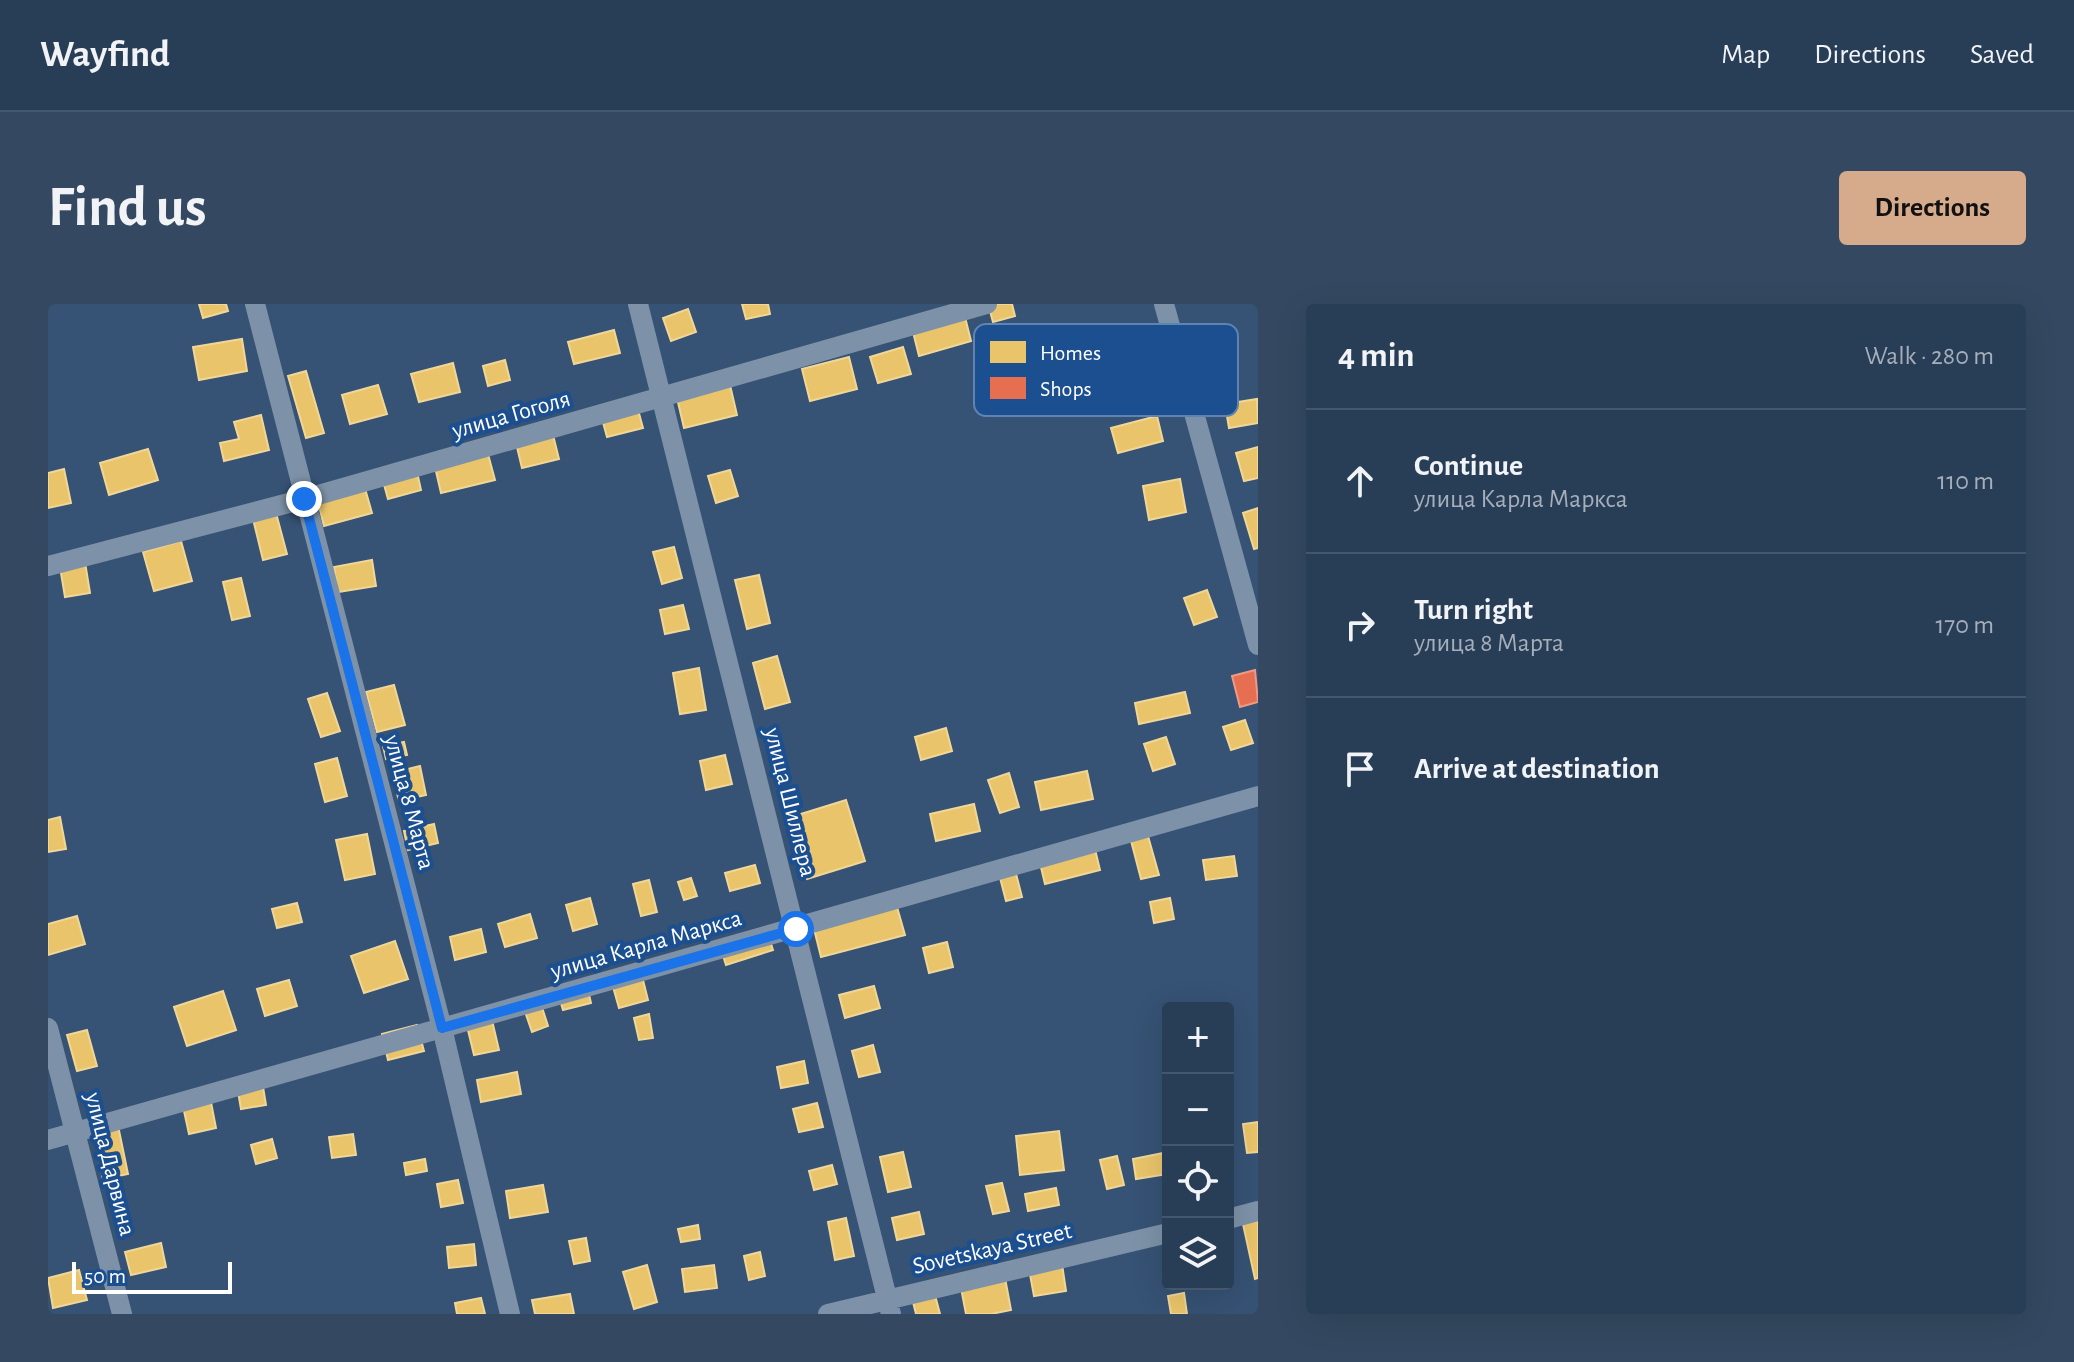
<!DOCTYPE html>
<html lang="en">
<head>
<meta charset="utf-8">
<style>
  :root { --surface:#283e57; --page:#344961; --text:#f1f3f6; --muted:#a5aeba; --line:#44576d; --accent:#d6ab8b }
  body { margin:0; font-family:"Alegreya Sans",sans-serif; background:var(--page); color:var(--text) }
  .controls { position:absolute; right:24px; bottom:24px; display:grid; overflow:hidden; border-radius:8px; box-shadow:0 8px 32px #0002 }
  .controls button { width:72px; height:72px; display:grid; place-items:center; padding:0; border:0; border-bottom:2px solid var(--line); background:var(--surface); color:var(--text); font:40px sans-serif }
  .scale { position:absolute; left:24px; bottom:20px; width:160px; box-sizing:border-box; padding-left:8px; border:4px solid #fff; border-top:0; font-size:22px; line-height:28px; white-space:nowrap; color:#fff; -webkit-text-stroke:6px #1b4f8f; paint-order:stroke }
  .stop { position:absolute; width:24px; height:24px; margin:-18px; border:6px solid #1a73e8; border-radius:50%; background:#fff }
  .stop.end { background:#1a73e8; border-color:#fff; box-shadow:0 2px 8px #0008 }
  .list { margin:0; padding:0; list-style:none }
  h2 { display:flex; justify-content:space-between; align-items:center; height:104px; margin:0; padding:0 32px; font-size:34px }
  h2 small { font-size:26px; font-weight:400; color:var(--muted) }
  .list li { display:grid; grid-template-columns:52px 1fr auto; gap:24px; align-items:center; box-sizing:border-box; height:144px; padding:0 32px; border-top:2px solid var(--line) }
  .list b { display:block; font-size:30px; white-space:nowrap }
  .list p { margin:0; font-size:26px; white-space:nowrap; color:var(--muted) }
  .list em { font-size:26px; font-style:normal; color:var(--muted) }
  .icon { flex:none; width:44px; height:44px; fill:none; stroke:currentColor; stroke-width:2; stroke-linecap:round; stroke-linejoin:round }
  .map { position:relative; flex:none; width:1210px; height:1010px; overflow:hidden; border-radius:8px }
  header { display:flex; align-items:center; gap:48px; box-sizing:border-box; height:112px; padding:0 40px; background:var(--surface); border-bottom:2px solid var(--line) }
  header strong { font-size:38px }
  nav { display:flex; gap:44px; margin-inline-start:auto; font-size:28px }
  .intro { display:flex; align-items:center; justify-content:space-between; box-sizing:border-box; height:192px; padding:0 48px }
  h1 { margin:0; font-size:56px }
  .button { padding:20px 36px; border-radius:8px; background:var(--accent); color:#111; font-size:28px; font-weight:700 }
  main { display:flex; gap:48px; padding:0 48px }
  aside { flex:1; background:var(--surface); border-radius:8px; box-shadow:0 8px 32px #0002 }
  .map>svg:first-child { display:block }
  .homes { fill:#e9c46a; stroke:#f0d697; stroke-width:2 }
  .shops { fill:#e76f51; stroke:#ee9a85; stroke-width:2 }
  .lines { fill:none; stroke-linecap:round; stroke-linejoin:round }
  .minor { stroke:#7d92a8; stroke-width:20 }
  .route { stroke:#1a73e8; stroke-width:10 }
  .labels { text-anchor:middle; stroke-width:8; stroke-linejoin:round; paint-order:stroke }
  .street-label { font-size:24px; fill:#fff; stroke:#1b4f8f }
  .key { fill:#1b4f8f; stroke:#5f84b1; stroke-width:2 }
  .key-label { font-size:22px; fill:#fff }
</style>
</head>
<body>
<header>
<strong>Wayfind</strong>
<nav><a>Map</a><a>Directions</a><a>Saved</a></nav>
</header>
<div class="intro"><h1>Find us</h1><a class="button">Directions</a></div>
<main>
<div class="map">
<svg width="1210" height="1010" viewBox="0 0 1210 1010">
  <rect width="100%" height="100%" fill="#365274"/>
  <path class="homes" d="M151,0H178L180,7L155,14Z
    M694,0H720L722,10L698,15Z
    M940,0H964L967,12L945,18Z
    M640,5L648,28L623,37L615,14Z
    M917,13L923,37L871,52L865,28Z
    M566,26L572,49L526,60L520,38Z
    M194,35L199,67L151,76L145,43Z
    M855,43L863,70L830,79L822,53Z
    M801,53L809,85L762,97L754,65Z
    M457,56L462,76L440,82L435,62Z
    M405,59L412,88L371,98L363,70Z
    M258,67L276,129L258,134L240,72Z
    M330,81L339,110L302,120L294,91Z
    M682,81L689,111L636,124L629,94Z
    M1209,95L1210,119L1181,124L1177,100Z
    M589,102L595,124L559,133L553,111Z
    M213,111L221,146L176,157L172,139L191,135L186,118Z
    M1109,112L1115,137L1070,149L1063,124Z
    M505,131L511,155L474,164L468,139Z
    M1210,143V174L1196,177L1188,149Z
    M100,145L110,176L61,191L52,159Z
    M440,150L447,176L393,189L387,163Z
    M16,165L23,199L0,204V169Z
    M682,166L690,192L668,199L660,172Z
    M369,168L373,186L340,195L335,177Z
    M1132,175L1138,208L1101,216L1095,182Z
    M316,181L324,209L276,222L269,194Z
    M1210,204V244L1206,245L1195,209Z
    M228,209L239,250L215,256L205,215Z
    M133,237L144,277L106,287L95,248Z
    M626,243L634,274L614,280L605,248Z
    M36,252L42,289L17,293L11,257Z
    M324,256L328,282L290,288L286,263Z
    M711,271L722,319L699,325L687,276Z
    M193,274L202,312L184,316L175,278Z
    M1159,286L1169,313L1146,321L1136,294Z
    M635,301L641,325L617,330L612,306Z
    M729,352L742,398L717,405L705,359Z
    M651,364L658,406L632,410L625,369Z
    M346,381L357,421L329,428L318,388Z
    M1137,388L1142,409L1091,420L1087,399Z
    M279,389L292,427L273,433L260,395Z
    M1197,416L1205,439L1183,446L1175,423Z
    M898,424L904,447L873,456L867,433Z
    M1118,433L1127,460L1105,467L1096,440Z
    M356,438L359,451L338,455L335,442Z
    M677,451L684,480L658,486L652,457Z
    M289,454L299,492L277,498L267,460Z
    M372,462L378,491L351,497L344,469Z
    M1039,467L1045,495L993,506L987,478Z
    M961,469L971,503L952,509L940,476Z
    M798,496L817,557L759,575L740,514Z
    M926,500L932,527L888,537L882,510Z
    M12,513L18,545L0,548V516Z
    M386,520L390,539L360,546L356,527Z
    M1098,525L1111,571L1093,575L1081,529Z
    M319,530L327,570L297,576L288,536Z
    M1046,541L1052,566L997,580L991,555Z
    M1186,552L1189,572L1158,576L1155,556Z
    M965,558L974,593L958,597L949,562Z
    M707,561L712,579L682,587L677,569Z
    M643,574L649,592L636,596L630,578Z
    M601,576L609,608L593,612L585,580Z
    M542,594L549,620L525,627L518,601Z
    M1122,594L1126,615L1106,619L1102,598Z
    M847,596L857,631L773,653L764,617Z
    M249,599L254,618L229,624L224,605Z
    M482,610L489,634L457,643L450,620Z
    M29,612L37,640L0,651V620Z
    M718,624L725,646L678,661L671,639Z
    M433,625L438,648L407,656L402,633Z
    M347,637L360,675L316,689L303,652Z
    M899,638L905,663L881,669L875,644Z
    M592,664L600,696L571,704L562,672Z
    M241,676L249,702L217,712L209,685Z
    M538,678L543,699L515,706L509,686Z
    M826,682L832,704L797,714L791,691Z
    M175,687L188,726L139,742L126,703Z
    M491,694L500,722L484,728L474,699Z
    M601,710L605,734L591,736L586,714Z
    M443,712L451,746L426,751L418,718Z
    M369,721L376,747L340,756L334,730Z
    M39,726L49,762L29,767L19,731Z
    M825,741L832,768L811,773L804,747Z
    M756,757L760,779L733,784L729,763Z
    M469,768L473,790L433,798L429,776Z
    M214,777L218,801L193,805L189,782Z
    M161,788L168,824L141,830L133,793Z
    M769,799L775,823L751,828L745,805Z
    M68,812L80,870L55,875L43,817Z
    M1210,818V848L1199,849L1195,820Z
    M1011,827L1016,866L972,871L968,832Z
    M305,830L308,851L284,854L281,833Z
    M224,835L229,854L208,860L203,841Z
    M855,848L863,883L840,888L832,853Z
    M1120,848V870L1088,875L1085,855Z
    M1069,852L1076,881L1059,885L1052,856Z
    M377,855L379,867L358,871L356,859Z
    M784,861L789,880L766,886L761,867Z
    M410,876L415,899L393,903L389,880Z
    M954,879L961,907L945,910L938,882Z
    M495,881L500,908L462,914L458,887Z
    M1008,884L1011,901L980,907L977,890Z
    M1210,907V974L1207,975L1193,911Z
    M871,908L876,930L849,936L844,914Z
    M798,914L806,952L787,956L780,918Z
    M650,921L652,935L633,938L630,925Z
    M538,934L542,957L526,960L521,937Z
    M113,939L118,963L83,971L77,948Z
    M426,940L428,961L401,964L399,943Z
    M712,948L717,972L701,976L696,952Z
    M1014,960L1018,987L986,992L981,965Z
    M599,961L609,998L586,1005L575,968Z
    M666,961L669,984L637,988L634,965Z
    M31,966L39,996L5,1004L0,974Z
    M957,974L963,1006L943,1010H918L913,984Z
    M1136,989L1139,1010H1123L1120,992Z
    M522,990L526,1010H487L484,996Z
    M887,991L892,1010H868L865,998Z
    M433,994L437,1010H409L407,999Z"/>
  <path class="shops" d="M1207,366L1210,398L1192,403L1184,372Z"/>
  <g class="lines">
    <path class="minor" d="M207,0L394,724L462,1010
      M590,0L843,1010
      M1116,0L1210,341
      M0,262L256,195L939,0
      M0,724L74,1010
      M0,836L1210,492
      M1180,915L1210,907
      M780,1010L1120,929"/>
  </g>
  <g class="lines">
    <path class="route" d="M256,195L394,724L748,625"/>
  </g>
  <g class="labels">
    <g class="street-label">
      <text transform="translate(463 110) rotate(-16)" y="8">улица Гоголя</text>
      <text transform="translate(362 498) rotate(75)" y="8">улица 8 Марта</text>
      <text transform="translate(743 498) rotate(76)" y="8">улица Шиллера</text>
      <text transform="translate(598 640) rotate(-16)" y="8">улица Карла Маркса</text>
      <text transform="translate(63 860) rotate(76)" y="8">улица Дарвина</text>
      <text transform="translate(944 944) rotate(-13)" y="8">Sovetskaya Street</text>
    </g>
  </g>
  <rect x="926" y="20" width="264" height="92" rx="12" class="key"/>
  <rect x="942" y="37" width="36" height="22" fill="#e9c46a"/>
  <rect x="942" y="73" width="36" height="22" fill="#e76f51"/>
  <g class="key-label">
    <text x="992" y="56">Homes</text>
    <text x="992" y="92">Shops</text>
  </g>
</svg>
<div class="controls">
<button>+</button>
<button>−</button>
<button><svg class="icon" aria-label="locate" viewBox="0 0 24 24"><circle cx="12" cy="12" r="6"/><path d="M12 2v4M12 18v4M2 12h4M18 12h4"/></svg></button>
<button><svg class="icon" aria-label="layers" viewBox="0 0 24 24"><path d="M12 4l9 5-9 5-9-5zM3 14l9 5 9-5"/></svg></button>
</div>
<div class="scale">50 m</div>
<div class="stop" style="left:748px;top:625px"></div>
<div class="stop end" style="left:256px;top:195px"></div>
</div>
<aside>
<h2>4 min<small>Walk · 280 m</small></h2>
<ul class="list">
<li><svg class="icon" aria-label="ahead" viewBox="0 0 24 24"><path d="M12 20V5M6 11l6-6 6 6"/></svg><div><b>Continue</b><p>улица Карла Маркса</p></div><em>110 m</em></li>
<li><svg class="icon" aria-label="right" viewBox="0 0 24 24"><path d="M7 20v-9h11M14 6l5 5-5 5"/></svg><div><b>Turn right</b><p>улица 8 Марта</p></div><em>170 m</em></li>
<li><svg class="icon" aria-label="arrive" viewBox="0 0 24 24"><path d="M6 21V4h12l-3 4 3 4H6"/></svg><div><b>Arrive at destination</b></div></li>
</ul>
</aside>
</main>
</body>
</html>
